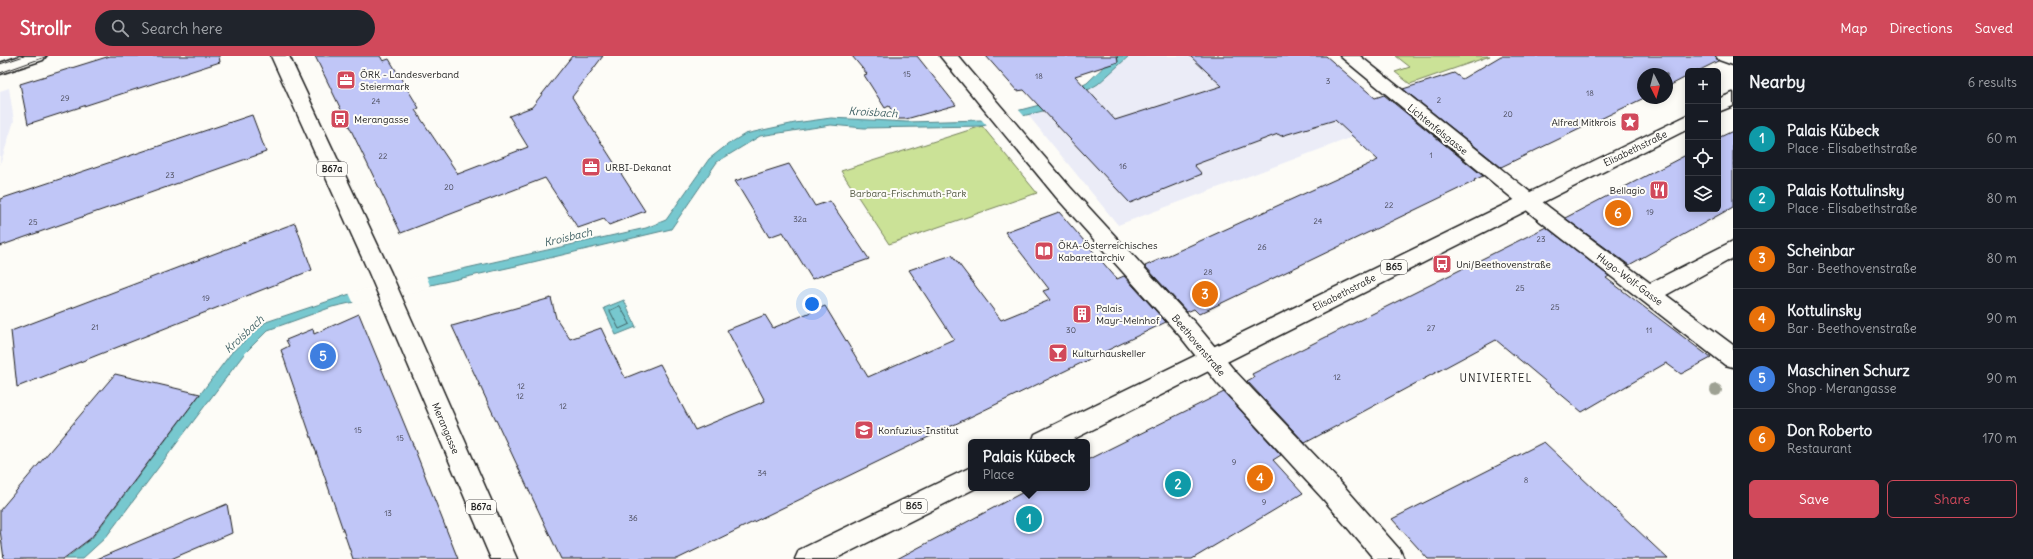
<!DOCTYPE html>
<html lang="en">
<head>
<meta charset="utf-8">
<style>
  :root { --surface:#171b24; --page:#20242c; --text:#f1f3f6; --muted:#9ea1a6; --line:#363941; --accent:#d1495b }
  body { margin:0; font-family:Delius,sans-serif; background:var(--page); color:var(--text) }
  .controls { position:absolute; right:12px; top:12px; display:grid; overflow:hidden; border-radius:6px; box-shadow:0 2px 10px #0003 }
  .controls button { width:36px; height:36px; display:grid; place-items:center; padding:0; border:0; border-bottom:1px solid var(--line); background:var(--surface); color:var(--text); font:20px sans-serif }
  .compass { position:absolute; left:1637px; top:12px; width:36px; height:36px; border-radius:50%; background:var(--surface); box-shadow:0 2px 10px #0003; rotate:174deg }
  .you { position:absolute; left:812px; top:248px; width:14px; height:14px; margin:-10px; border:3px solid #fff; border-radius:50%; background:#1a73e8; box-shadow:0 0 0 6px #1a73e833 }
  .badge { display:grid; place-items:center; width:26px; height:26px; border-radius:50%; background:var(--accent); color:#fff; font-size:13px; font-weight:700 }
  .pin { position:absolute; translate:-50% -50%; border:2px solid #fff; box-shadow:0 1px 4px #0006 }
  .popup { position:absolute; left:968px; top:383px; width:122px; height:52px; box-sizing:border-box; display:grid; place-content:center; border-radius:6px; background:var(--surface); filter:drop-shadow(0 1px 3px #0005); font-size:13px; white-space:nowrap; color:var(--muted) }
  .popup b { font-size:15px; color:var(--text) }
  .popup::after { content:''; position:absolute; left:50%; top:100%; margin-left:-8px; border:8px solid transparent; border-top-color:var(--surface) }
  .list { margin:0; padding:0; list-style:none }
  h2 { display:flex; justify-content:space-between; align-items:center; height:52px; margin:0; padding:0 16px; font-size:17px }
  h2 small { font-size:13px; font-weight:400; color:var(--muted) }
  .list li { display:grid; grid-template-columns:26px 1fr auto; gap:12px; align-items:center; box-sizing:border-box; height:60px; padding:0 16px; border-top:1px solid var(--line) }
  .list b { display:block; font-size:15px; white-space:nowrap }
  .list p { margin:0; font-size:13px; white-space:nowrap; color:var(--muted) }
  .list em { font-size:13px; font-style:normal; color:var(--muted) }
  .actions { display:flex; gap:8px; padding:12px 16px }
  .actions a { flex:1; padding:9px 0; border:1px solid var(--accent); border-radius:6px; text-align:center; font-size:14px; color:var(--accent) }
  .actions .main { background:var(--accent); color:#fff }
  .icon { flex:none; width:22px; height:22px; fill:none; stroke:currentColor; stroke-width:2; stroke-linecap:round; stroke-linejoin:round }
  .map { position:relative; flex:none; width:1733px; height:503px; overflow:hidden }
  header { display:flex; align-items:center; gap:24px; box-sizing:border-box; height:56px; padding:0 20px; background:var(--accent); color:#fff }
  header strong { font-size:19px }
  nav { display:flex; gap:22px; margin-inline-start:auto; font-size:14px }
  .search { width:280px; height:36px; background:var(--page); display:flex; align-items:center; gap:10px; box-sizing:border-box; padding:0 14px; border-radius:22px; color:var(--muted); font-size:15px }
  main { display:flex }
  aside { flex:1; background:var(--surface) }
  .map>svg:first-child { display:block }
  .built { fill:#ebecf7 }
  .green { fill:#cbe297; stroke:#747f5a }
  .water { fill:#77c8cf; stroke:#538387 }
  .pier { fill:#fdfcf7 }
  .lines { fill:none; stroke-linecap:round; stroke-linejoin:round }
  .shore { stroke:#406164; stroke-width:1 }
  .building { fill:#c0c6f7; stroke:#1c1c1c }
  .minor-casing { stroke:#1c1c1c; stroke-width:3 }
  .major-casing { stroke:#1c1c1c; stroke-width:3 }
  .minor { fill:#fdfcf7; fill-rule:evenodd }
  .major { fill:#fdfcf7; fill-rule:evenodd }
  .tram { stroke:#1c1c1c; stroke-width:1 }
  .tree { fill:#9ea193 }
  .labels { text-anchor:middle; stroke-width:4; stroke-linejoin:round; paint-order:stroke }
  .number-label { font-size:8px; fill:#454653 }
  .shield { fill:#fdfcf7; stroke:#605f5e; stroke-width:1 }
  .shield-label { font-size:9px; font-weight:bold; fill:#1c1c1c }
  .poi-label { font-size:10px; fill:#1c1c1c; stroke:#fdfcf7; text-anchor:start }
  .street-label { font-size:10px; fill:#1c1c1c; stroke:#fdfcf7 }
  .park-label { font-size:10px; fill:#515741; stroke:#fdfcf7 }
  .water-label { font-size:11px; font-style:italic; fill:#406164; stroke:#fdfcf7 }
  .neighbourhood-label { font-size:11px; letter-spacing:1px; fill:#1c1c1c; stroke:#fdfcf7 }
</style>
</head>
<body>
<header>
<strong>Strollr</strong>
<div class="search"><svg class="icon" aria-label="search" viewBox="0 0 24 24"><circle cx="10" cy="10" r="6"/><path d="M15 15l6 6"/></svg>Search here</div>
<nav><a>Map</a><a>Directions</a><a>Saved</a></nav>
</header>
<main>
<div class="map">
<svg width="1733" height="503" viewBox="0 0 1733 503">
  <rect width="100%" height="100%" fill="#fdfcf7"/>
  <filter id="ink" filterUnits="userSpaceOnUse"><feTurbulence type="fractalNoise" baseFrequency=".025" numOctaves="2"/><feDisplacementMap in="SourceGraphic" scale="8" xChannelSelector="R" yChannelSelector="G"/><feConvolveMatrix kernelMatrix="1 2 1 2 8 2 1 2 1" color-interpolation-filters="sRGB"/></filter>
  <g filter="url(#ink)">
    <path class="built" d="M1129,0H1326L1399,62L1353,81L1118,169L1028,59L1059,51L1098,28Z
      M9,32L14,65L0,109V35Z"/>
    <path class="green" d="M1396,0H1490L1410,28L1395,16L1410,11Z
      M982,70L1037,137L889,188L841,115Z"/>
    <path class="water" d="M1115,0H1129L1098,28L1059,51L982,70L864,72L831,69L760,80L717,106L671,173L516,210L332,251L268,274L244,298L106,481L82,503H65L92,482L232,296L266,266L350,238L646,172L666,164L709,103L727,89L745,78L795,67L831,62L907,66L982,64L1051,46L1087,27Z
      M624,244L636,271L616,279L604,252Z"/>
    <path class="pier" d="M1018,53L1025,61L988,71L980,62Z
      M426,219L431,232L354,248L349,237Z"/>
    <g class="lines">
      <path class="shore" d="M620,250L630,268L619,273L610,255Z"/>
    </g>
    <path class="building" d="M110,0H219L220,6L28,68L20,28Z
      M315,0H380L383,5L389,3L419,52L415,54L458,118L528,91L509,60L532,51L572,0H603L572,41L645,155L609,169L604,163L578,172L545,122L401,177Z
      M852,0H917L956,49L906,63H897L889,50L885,52L864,19L867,18Z
      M986,0H1117L1118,6L1075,20L1115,64L1222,30L1190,0H1326L1375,42L1384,39L1483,120L1474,124L1475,125L1199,258L1194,253L1187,256L1145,210L1378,104L1335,64L1281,80L1278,78L1194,109L1202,118L1130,147L1024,34L1017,35Z
      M1501,0H1715L1718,5L1698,15H1688V20L1667,31V18H1643L1644,42L1501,111L1403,33L1454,17L1462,23Z
      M252,59L266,96L0,190V143Z
      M1733,75V151L1629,209L1565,162L1688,98V153H1718V82Z
      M789,108L815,150L830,145L869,203L812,223L783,176L769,181L735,125Z
      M1059,156L1117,223L1124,220L1166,266L677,503H561L452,270L551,242L556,262L570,283L601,272L625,322L660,308L695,374L765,345L727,274L765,259L773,272L825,250L868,321L954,283L909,214L952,199L1001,264L1050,244L1043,235L1049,233L1005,176Z
      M295,167L312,214L17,331L11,275Z
      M1546,171L1609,220L1606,222L1711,302L1681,318L1666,307L1582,356L1496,284L1305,387L1247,325L1254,321L1252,318Z
      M359,258L413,389L458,503H353L281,294L289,290L286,284L313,273L314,278Z
      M115,318L200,338L91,482L63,503H4L0,474V454Z
      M1224,336L1281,399L1273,404L1303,437L1192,503H897L1031,432H1087V404Z
      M1544,386L1668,503H1428L1392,463Z
      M227,448L232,477L171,503H97Z"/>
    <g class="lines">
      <defs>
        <path id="minor" d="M940,0H958L1070,131L1196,268L1234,314L1342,428L1400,494L1404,503H1374L1324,444L1218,328L1180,280L1056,141Z
          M1340,0H1360L1550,152L1650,227L1733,185V202L1666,239L1733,289V311L1725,309L1536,162Z
          M1716,0H1733V9L1719,4Z"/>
        <path id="major" d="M20,0H46L43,4L0,18V7Z
          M271,0H289L391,217L517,503H491L369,217Z
          M1733,37V50L1718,56V43Z
          M1688,59V73L1068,386H1032L1035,378Z
          M971,411V432H976L835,503H795L799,494Z"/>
      </defs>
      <use href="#minor" class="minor-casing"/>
      <use href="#major" class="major-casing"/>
      <use href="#minor" class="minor"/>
      <use href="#major" class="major"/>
      <path class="tram" d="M0,8L24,0
        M0,17L48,0"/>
    </g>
    <circle class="tree" cx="1716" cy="334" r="6"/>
  </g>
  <defs>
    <symbol id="office-square" viewBox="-11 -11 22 22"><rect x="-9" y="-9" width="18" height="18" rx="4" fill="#d1495b" stroke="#fdfcf7"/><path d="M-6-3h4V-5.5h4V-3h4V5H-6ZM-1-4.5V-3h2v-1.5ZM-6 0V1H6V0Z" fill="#fff"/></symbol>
    <symbol id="bus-square" viewBox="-11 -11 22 22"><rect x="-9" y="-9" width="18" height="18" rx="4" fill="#d1495b" stroke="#fdfcf7"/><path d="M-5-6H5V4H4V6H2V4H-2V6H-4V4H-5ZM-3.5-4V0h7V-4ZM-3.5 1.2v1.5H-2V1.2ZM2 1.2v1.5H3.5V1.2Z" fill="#fff"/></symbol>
    <symbol id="sight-square" viewBox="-11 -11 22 22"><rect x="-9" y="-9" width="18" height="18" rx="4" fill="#d1495b" stroke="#fdfcf7"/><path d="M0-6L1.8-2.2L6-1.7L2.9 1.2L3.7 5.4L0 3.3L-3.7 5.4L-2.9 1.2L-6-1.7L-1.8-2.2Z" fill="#fff"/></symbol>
    <symbol id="restaurant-square" viewBox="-11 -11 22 22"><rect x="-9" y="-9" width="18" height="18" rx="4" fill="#d1495b" stroke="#fdfcf7"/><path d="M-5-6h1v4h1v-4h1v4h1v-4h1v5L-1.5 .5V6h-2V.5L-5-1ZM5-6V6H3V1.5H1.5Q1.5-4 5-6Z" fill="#fff"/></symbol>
    <symbol id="library-square" viewBox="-11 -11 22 22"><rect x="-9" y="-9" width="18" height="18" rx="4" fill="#d1495b" stroke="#fdfcf7"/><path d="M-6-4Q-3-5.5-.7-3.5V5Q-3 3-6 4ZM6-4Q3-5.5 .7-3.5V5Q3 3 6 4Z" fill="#fff"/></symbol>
    <symbol id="building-square" viewBox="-11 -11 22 22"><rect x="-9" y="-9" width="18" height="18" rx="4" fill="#d1495b" stroke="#fdfcf7"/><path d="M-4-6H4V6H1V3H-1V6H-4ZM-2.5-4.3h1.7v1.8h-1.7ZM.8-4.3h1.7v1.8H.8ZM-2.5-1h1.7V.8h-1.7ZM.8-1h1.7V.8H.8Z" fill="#fff"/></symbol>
    <symbol id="bar-square" viewBox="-11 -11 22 22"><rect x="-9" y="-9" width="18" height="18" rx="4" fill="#d1495b" stroke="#fdfcf7"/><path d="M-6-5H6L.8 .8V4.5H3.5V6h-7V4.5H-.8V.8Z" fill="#fff"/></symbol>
    <symbol id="university-square" viewBox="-11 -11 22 22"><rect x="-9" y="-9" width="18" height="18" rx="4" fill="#d1495b" stroke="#fdfcf7"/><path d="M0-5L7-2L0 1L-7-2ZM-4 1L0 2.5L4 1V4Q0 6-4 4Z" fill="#fff"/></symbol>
  </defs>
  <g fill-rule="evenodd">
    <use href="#office-square" x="335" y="13" width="22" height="22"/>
    <use href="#bus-square" x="329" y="52" width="22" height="22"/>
    <use href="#sight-square" x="1619" y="55" width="22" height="22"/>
    <use href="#office-square" x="580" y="100" width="22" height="22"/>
    <use href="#restaurant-square" x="1648" y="123" width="22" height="22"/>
    <use href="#library-square" x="1033" y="184" width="22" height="22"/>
    <use href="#bus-square" x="1431" y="197" width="22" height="22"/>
    <use href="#building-square" x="1071" y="247" width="22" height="22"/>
    <use href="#bar-square" x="1047" y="286" width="22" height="22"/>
    <use href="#university-square" x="853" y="363" width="22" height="22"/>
  </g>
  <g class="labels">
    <g class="number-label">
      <text x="907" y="21">15</text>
      <text x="1039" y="23">18</text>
      <text x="1328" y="28">3</text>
      <text x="1590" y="40">18</text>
      <text x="65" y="45">29</text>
      <text x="1439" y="47">2</text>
      <text x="376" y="48">24</text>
      <text x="1508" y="61">20</text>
      <text x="1431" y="102">1</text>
      <text x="383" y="103">22</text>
      <text x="1123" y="113">16</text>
      <text x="170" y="122">23</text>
      <text x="449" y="134">20</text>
      <text x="1389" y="152">22</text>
      <text x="1650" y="159">19</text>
      <text x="800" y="166">32a</text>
      <text x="1318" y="168">24</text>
      <text x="33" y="169">25</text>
      <text x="1541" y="186">23</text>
      <text x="1262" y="194">26</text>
      <text x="1208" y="219">28</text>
      <text x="1520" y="235">25</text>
      <text x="206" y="245">19</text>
      <text x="1555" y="254">25</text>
      <text x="95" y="274">21</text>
      <text x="1431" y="275">27</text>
      <text x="1071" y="277">30</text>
      <text x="1649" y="277">11</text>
      <text x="1337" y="324">12</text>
      <text x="521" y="333">12</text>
      <text x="520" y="343">12</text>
      <text x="563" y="353">12</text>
      <text x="358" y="377">15</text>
      <text x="400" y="385">15</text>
      <text x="1234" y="409">9</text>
      <text x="762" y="420">34</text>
      <text x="1526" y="427">8</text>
      <text x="1264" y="449">9</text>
      <text x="388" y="460">13</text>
      <text x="633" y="465">36</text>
    </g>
    <g class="shield">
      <rect x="317" y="106" width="30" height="14" rx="3"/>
      <rect x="1381" y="204" width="26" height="14" rx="3"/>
      <rect x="901" y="443" width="26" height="14" rx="3"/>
      <rect x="466" y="444" width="30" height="14" rx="3"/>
    </g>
    <g class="shield-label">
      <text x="332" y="116">B67a</text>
      <text x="1394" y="214">B65</text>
      <text x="914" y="453">B65</text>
      <text x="481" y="454">B67a</text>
    </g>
    <g class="poi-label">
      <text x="360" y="22">ÖRK - Landesverband<tspan x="360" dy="12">Steiermark</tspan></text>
      <text x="354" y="67">Merangasse</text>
      <text x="1616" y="70" text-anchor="end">Alfred Mitkrois</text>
      <text x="605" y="115">URBI-Dekanat</text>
      <text x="1645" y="138" text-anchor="end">Bellagio</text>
      <text x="1058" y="193">ÖKA-Österreichisches<tspan x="1058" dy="12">Kabarettarchiv</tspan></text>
      <text x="1456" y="212">Uni/Beethovenstraße</text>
      <text x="1096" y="256">Palais<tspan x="1096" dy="12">Mayr-Melnhof</tspan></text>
      <text x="1072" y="301">Kulturhauskeller</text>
      <text x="878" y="378">Konfuzius-Institut</text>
    </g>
    <g class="street-label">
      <text transform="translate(1438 73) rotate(39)" y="4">Lichtenfelsgasse</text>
      <text transform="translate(1635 92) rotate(-26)" y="4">Elisabethstraße</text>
      <text transform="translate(1630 223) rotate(37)" y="4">Hugo-Wolf-Gasse</text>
      <text transform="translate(1344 236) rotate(-27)" y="4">Elisabethstraße</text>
      <text transform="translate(1199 289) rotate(50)" y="4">Beethovenstraße</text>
      <text transform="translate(446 372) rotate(67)" y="4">Merangasse</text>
    </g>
    <g class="park-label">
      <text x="908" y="141">Barbara-Frischmuth-Park</text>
    </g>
    <g class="water-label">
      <text transform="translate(873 56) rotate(3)" y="4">Kroisbach</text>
      <text transform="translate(568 181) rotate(-13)" y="4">Kroisbach</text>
      <text transform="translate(244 278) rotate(-43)" y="4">Kroisbach</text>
    </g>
    <g class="neighbourhood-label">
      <text x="1496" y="326">UNIVIERTEL</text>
    </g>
  </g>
</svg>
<div class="controls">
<button>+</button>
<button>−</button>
<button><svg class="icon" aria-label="locate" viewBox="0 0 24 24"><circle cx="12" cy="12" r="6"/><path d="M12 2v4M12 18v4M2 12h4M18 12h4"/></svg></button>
<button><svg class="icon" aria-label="layers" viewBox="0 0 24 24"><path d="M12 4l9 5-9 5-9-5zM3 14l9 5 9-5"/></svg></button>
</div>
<svg class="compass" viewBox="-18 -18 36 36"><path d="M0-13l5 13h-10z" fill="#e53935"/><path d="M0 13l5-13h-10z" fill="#9ea1a6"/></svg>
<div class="you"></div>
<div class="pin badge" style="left:1029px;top:463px;background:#0f9aa8">1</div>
<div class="popup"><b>Palais Kübeck</b>Place</div>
<div class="pin badge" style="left:1178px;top:428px;background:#0f9aa8">2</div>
<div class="pin badge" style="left:1205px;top:238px;background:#e8710a">3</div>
<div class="pin badge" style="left:1260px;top:422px;background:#e8710a">4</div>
<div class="pin badge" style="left:323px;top:300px;background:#3f7fe0">5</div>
<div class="pin badge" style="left:1618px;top:157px;background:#e8710a">6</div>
</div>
<aside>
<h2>Nearby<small>6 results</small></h2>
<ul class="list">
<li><span class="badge" style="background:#0f9aa8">1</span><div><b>Palais Kübeck</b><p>Place · Elisabethstraße</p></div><em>60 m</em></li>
<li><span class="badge" style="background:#0f9aa8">2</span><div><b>Palais Kottulinsky</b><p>Place · Elisabethstraße</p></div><em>80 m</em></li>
<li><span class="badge" style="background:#e8710a">3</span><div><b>Scheinbar</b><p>Bar · Beethovenstraße</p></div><em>80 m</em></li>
<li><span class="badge" style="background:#e8710a">4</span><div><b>Kottulinsky</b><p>Bar · Beethovenstraße</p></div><em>90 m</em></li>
<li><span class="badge" style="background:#3f7fe0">5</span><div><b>Maschinen Schurz</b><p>Shop · Merangasse</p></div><em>90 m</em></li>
<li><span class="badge" style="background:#e8710a">6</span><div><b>Don Roberto</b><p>Restaurant</p></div><em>170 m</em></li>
</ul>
<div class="actions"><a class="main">Save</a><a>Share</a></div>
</aside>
</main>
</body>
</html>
